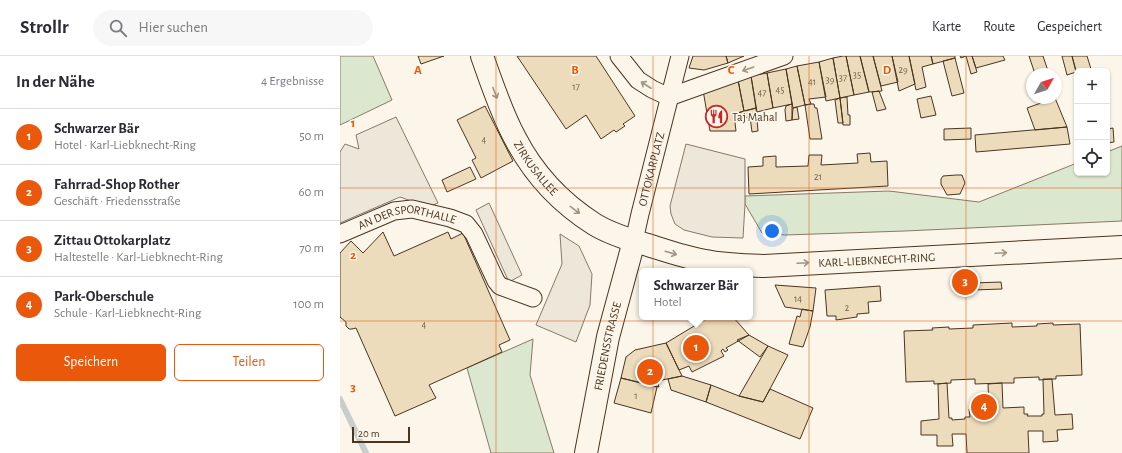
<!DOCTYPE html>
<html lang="de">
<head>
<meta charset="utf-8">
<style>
  :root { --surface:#fff; --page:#f7f7f7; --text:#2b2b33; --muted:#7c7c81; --line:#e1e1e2; --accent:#ea580c }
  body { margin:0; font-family:"Alegreya Sans",sans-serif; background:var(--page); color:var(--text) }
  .controls { position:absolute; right:12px; top:12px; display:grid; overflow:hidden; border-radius:6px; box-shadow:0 1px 3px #0004 }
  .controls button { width:36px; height:36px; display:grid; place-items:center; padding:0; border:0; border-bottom:1px solid var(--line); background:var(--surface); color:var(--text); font:20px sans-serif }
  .compass { position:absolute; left:686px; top:12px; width:36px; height:36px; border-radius:50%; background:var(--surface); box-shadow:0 1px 3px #0004; rotate:51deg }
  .scale { position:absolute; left:12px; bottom:10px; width:58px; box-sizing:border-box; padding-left:4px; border:2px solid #4a3520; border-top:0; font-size:11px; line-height:14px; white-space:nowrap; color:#4a3520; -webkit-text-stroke:3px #fbf6e9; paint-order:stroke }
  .you { position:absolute; left:432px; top:175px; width:14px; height:14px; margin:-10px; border:3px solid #fff; border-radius:50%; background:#1a73e8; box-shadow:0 0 0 6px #1a73e833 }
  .badge { display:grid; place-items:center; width:26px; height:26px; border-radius:50%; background:var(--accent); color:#fff; font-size:13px; font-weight:700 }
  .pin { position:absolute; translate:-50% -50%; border:2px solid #fff; box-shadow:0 1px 4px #0006 }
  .popup { position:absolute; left:299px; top:212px; width:114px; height:52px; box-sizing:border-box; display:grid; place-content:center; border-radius:6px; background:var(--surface); filter:drop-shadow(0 1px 3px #0005); font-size:13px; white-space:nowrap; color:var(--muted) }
  .popup b { font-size:15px; color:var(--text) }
  .popup::after { content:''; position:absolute; left:50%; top:100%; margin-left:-8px; border:8px solid transparent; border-top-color:var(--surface) }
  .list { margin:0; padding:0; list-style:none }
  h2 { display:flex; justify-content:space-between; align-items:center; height:52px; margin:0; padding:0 16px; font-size:17px }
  h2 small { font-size:13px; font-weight:400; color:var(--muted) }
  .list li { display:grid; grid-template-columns:26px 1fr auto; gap:12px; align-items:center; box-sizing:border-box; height:56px; padding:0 16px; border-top:1px solid var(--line) }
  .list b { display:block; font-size:15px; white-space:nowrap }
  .list p { margin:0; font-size:13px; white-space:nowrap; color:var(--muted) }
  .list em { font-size:13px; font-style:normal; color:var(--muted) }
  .actions { display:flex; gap:8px; padding:12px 16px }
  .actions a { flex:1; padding:9px 0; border:1px solid var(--accent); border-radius:6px; text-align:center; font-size:14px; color:var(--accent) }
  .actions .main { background:var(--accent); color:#fff }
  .icon { flex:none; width:22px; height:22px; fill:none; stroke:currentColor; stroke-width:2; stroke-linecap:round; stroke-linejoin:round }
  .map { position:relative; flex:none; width:782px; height:397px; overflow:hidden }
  header { display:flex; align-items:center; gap:24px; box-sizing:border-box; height:56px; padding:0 20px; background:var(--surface); border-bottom:1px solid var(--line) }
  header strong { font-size:19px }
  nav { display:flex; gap:22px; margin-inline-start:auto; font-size:14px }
  .search { width:280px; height:36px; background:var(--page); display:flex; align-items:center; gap:10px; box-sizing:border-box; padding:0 14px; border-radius:22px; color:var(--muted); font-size:15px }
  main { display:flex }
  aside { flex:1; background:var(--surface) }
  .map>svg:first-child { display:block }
  .green { fill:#dce7d0; stroke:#887966 }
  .parking { fill:#ede7d9; stroke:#887966 }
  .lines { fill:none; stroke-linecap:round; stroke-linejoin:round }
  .stream { stroke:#c9cecd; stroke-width:6 }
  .building { fill:#ecdcbc; stroke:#4a3520 }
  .minor-casing { stroke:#4a3520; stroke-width:19 }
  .secondary-casing { stroke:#4a3520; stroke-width:24 }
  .primary-casing { stroke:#4a3520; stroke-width:24 }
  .minor { stroke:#fbf6e9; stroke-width:17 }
  .secondary { stroke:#fbf6e9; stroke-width:22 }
  .primary { stroke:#fbf6e9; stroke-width:22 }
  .oneway { stroke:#a29684 }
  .grid { fill:none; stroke:#e8590c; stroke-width:1; stroke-opacity:0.55 }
  .labels { text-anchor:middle; stroke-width:3; stroke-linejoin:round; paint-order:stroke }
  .number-label { font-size:10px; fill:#725f47 }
  .poi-label { font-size:12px; fill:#4a3520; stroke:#fbf6e9; text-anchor:start }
  .street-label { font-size:12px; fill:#4a3520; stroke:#fbf6e9 }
  .grid-label { font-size:13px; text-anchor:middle; font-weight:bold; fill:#e8590c; stroke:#fbf6e9; stroke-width:3; stroke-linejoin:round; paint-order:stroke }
</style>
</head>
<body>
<header>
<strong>Strollr</strong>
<div class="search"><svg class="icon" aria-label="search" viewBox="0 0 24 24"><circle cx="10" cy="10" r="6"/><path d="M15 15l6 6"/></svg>Hier suchen</div>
<nav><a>Karte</a><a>Route</a><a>Gespeichert</a></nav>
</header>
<main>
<aside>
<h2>In der Nähe<small>4 Ergebnisse</small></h2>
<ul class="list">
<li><span class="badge">1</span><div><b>Schwarzer Bär</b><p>Hotel · Karl-Liebknecht-Ring</p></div><em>50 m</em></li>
<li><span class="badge">2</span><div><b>Fahrrad-Shop Rother</b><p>Geschäft · Friedensstraße</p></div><em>60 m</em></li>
<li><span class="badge">3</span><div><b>Zittau Ottokarplatz</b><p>Haltestelle · Karl-Liebknecht-Ring</p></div><em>70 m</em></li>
<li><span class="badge">4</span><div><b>Park-Oberschule</b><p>Schule · Karl-Liebknecht-Ring</p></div><em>100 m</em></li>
</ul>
<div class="actions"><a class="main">Speichern</a><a>Teilen</a></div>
</aside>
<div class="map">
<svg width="782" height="397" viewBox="0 0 782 397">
  <rect width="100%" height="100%" fill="#fbf6e9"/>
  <path class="green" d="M0,0H33L52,44L0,69Z
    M782,90V165L565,175L445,179L422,177L405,148V140L549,135L639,146L737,107V117H767V96Z
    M193,283L190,319L214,397H151L127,312Z"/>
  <path class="parking" d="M56,61L98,147L88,151L60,141L0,167V96L5,88L19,93L16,79Z
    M346,88L405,103V148L403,182L372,181L344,174L335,168L331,158L330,150Z
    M149,147L182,219L169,226L136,154Z
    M220,178L239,190L252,218L250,249L236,286L196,269L222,208Z"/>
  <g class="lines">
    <path class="stream" d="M0,343L26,397"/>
  </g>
  <path class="building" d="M78,0H104L81,8Z
    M177,0H256L295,60L283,68L285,70L276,76L274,74L261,83L246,59L226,73Z
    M353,0H386L388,7L364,14L349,12Z
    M386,0H404L388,7Z
    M503,0H506L514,39L500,42L493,2Z
    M506,0H520L529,36L514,39Z
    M520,0H533L542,35L529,36Z
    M533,0H552L558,26L541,30Z
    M552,0H569L575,28L559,35Z
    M569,0H591L593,8L582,11L586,31L576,34Z
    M591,0H615V2L593,8Z
    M620,0H632L637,16L631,18L626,0L621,2Z
    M632,0H663L665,4L636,12Z
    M689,0H703L709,18H695Z
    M722,0H732L736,16L727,19Z
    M732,0H747L751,13L746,14V15H737V18Z
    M493,2L500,42L486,45L479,6Z
    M615,2L624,37L612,40L603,5Z
    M479,6L486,41L469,43L471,48L465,49L457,10Z
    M457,10L465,49L453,52L446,13Z
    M446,13L452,48L433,52L427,17Z
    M427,17L433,52L417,56L411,20Z
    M411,20L416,52L404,55L398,24Z
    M398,24L404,55L394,58L396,75H370L363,34Z
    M539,35L546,53L537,55L532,36Z
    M591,40L596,59L581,62L577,43Z
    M507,41L508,59H510V69H503L500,42Z
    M500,42L503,67H498L495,44Z
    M715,42L727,71L695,74L687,52Z
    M452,48V64L446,65L445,54L446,50Z
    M471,48H474L475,52H477L482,83H470L465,49Z
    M145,50L173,105L141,122L132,104L136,102L117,64Z
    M457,51L459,63L452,64L453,52Z
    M416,52L418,75L412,76L410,61L394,63V58Z
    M727,71L730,88L636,96L635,79Z
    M631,72V83L604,84V73Z
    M773,72L774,86L767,87V73Z
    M530,97L531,106L547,105L548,130L409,138L408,111L423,110V101L436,100V111L468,110L469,99H482L481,109L518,107L517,98Z
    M130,111L136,123L107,136L102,124Z
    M616,119H622L625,127L620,138L607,139L601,128V123L603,120Z
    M43,176L54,200L108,176L111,183L123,177L170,284L159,289L162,296L89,329L96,342L55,360L16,272L12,273H9L6,270V266L0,261V197L11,185L23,197Z
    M661,226L662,233L633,234V227Z
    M435,229L476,232L473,255L445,251Z
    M540,230L541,245L528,246L529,257L517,258V261L496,264V260H487L485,234Z
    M462,253L473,255L470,271L463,291L449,288L457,260L460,261Z
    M369,261H393L409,279L386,292L388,294L385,296L383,293L381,295L384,300L352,316L349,310L339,314L326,287Z
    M672,267V271L697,270V268L713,267V269L740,268L742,319L716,320V323H712L699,324V321L674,322V327H662L635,328V323L611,324V327L594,328V325L566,326L564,275L593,274L592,272L609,271V273L633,272V269Z
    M409,279L428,290L420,301L397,284Z
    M326,287L342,320L317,325L319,331L281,322L286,301L295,294Z
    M428,290L448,299L423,346L399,340Z
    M342,320L371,329L366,346L331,334L328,323Z
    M281,322L317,331L311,357L274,347Z
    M703,323H712L715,359L732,358L733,373L717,374L718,385L703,386V375H688L689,397H627L626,378H612L613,390H597V379H581V365L599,363L598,328L607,327L609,362H612V364L625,363V361H630L629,353L649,352L648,328L662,327L663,352L684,351V358H688L687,360H702V358H704Z
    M371,329L399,340L423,346L430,333L473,352L460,383L366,346Z"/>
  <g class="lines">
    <defs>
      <g id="minor">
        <path d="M279,0L298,24L312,33L329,41"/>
        <path d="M329,41L444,0"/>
        <path id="s1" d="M0,178L54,155L72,153L110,162L126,168L134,178L156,225L160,230L193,242"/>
        <path id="s2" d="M294,185L300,158L340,0"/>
      </g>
      <g id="secondary">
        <path id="s3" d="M246,397L268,281L294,185"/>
      </g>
      <g id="primary">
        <path id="s4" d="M142,0C152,28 161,56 175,82C193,117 221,147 254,168C270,178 290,184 308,189C327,195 347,202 366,205C385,209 405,209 424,210L782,191"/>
      </g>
    </defs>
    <use href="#minor" class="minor-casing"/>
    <use href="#secondary" class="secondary-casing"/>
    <use href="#primary" class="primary-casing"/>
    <use href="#minor" class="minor"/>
    <use href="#secondary" class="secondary"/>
    <use href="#primary" class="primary"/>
  </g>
  <defs><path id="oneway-shaft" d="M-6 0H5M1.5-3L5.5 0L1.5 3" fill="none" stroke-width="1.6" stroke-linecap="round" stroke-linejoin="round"/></defs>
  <g class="oneway">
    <use href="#oneway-shaft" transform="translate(408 13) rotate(161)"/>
    <use href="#oneway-shaft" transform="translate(306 29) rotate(-147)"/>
    <use href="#oneway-shaft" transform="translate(155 37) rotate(69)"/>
    <use href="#oneway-shaft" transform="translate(235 154) rotate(37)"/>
    <use href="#oneway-shaft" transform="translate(331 197) rotate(16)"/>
    <use href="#oneway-shaft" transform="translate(661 197) rotate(-3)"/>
    <use href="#oneway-shaft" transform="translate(463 207) rotate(-3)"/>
  </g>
  <path class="grid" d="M156,0V397M313,0V397M469,0V397M626,0V397M0,132H782M0,265H782"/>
  <defs>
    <symbol id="restaurant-ring" viewBox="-11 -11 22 22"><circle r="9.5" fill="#fbf6e9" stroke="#c62828" stroke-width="1.5"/><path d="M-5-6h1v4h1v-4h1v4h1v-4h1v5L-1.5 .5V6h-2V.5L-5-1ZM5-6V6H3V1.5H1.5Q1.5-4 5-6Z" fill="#c62828"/></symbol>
  </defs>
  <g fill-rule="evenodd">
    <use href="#restaurant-ring" x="364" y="48" width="25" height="25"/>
  </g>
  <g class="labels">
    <g class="number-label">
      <text x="563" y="17">29</text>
      <text x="517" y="22">35</text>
      <text x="503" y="25">37</text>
      <text x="490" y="27">39</text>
      <text x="472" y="29">41</text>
      <text x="236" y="34">17</text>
      <text x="440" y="37">45</text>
      <text x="422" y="40">47</text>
      <text x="144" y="87">4</text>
      <text x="478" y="124">21</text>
      <text x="458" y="246">14</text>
      <text x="507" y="255">2</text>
      <text x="84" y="272">4</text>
      <text x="296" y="343">1</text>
    </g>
    <g class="poi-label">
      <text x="392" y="65">Taj Mahal</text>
    </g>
    <g class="street-label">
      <text dy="4" stroke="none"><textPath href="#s4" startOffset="125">ZIRKUSALLEE</textPath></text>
      <text dy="4" stroke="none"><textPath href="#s2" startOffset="74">OTTOKARPLATZ</textPath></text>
      <text dy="4" stroke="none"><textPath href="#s1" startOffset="71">AN DER SPORTHALLE</textPath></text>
      <text dy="4" stroke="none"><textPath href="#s4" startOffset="496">KARL-LIEBKNECHT-RING</textPath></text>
      <text dy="4" stroke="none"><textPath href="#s3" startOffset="109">FRIEDENSSTRASSE</textPath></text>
    </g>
  </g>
  <g class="grid-label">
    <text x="78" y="18">A</text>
    <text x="235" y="18">B</text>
    <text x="391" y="18">C</text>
    <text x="547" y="18">D</text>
    <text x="13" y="71">1</text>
    <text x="13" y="203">2</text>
    <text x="13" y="335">3</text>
  </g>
</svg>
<div class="controls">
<button>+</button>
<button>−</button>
<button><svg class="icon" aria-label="locate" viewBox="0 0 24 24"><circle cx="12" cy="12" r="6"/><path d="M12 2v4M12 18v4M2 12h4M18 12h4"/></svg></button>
</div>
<svg class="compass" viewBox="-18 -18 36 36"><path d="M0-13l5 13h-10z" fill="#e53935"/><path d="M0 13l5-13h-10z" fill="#7c7c81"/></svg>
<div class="scale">20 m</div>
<div class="you"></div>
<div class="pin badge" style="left:356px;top:292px">1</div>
<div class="popup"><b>Schwarzer Bär</b>Hotel</div>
<div class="pin badge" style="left:310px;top:316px">2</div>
<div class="pin badge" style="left:625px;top:226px">3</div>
<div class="pin badge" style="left:644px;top:351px">4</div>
</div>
</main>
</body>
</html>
